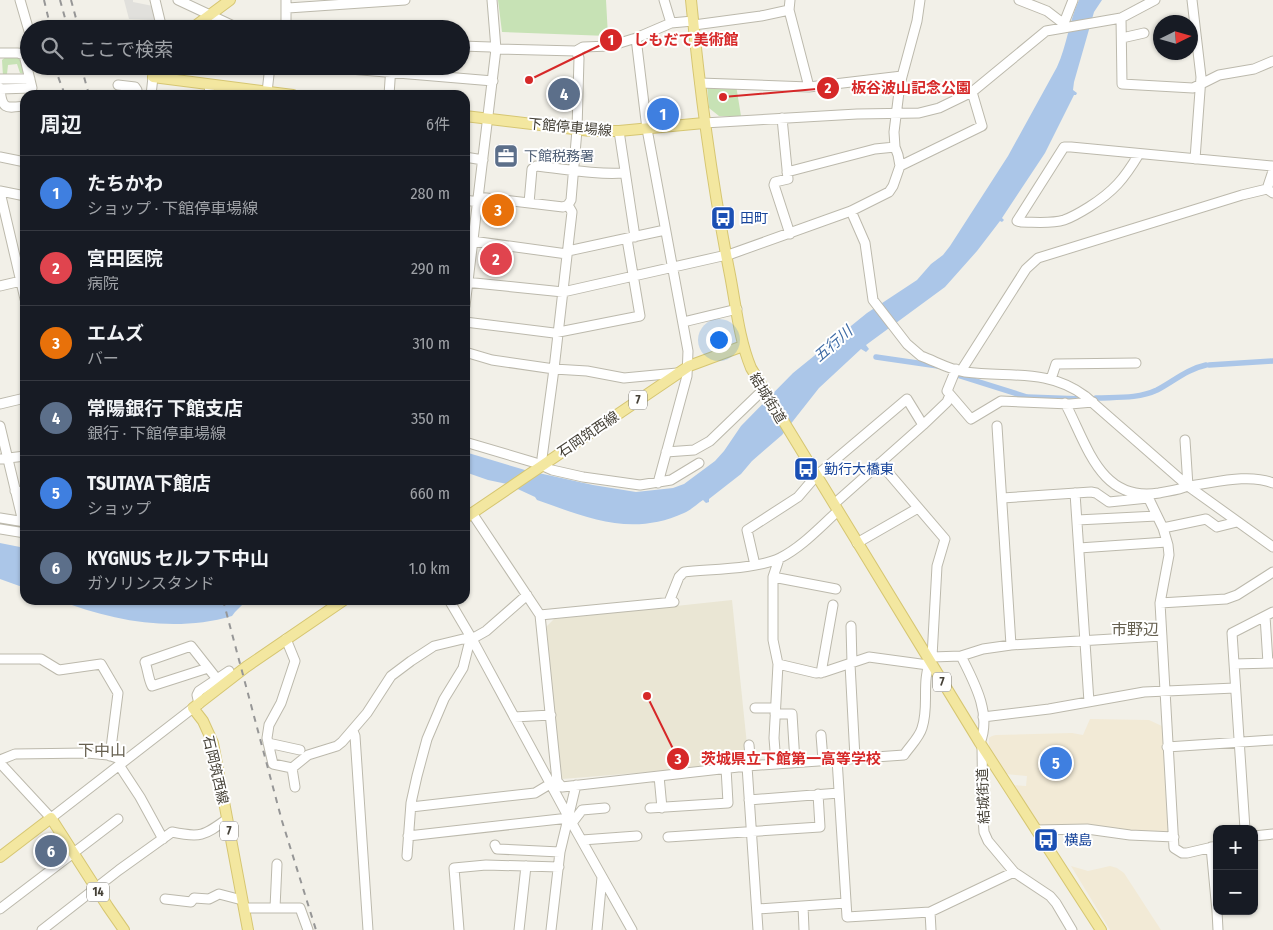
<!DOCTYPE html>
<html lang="ja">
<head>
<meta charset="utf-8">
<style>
  :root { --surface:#171b24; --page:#242831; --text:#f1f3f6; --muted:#9ea1a6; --line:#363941; --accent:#e2642f }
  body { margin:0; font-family:"Fira Sans Condensed","Noto Sans JP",sans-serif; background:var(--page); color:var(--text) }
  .controls { position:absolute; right:15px; bottom:15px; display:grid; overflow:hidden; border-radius:10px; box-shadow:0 1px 4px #0004 }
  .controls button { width:45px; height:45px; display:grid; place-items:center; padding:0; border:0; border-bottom:1px solid var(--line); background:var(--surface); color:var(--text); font:25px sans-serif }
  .compass { position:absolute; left:1153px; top:15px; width:45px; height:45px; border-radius:50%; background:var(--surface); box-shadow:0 1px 4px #0004; rotate:85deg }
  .you { position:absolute; left:718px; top:339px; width:18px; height:18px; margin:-12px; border:4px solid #fff; border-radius:50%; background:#1a73e8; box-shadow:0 0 0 8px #1a73e833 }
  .badge { display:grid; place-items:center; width:32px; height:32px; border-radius:50%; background:var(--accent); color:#fff; font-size:16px; font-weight:700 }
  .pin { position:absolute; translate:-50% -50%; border:2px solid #fff; box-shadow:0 1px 5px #0006 }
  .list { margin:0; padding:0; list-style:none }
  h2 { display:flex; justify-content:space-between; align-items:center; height:65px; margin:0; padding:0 20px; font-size:21px }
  h2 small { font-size:16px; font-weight:400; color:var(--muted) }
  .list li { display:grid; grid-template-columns:32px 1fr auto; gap:15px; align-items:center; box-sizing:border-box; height:75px; padding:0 20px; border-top:1px solid var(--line) }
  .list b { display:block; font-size:19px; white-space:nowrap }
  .list p { margin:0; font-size:16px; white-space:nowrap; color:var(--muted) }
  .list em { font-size:16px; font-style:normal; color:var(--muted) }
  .icon { flex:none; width:28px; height:28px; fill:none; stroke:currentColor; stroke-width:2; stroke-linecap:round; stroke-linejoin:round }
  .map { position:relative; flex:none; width:1273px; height:930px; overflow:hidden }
  .search { position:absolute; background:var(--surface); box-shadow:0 1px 4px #0004; left:20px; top:20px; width:450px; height:55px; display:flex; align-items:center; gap:12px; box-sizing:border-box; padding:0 18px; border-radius:28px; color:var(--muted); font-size:19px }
  .panel { position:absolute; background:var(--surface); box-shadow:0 1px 4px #0004; left:20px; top:90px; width:450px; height:515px; border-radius:15px }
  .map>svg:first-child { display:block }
  .commercial { fill:#f2ead6 }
  .education { fill:#eae6d4 }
  .green { fill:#c7e2b5 }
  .parking { fill:#e1e0dc }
  .water { fill:#abc6e8 }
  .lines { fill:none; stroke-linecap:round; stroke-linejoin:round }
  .canal { stroke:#abc6e8; stroke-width:5.5 }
  .minor-casing { stroke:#bcb9ac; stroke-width:11 }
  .major-casing { stroke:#d6c672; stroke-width:12 }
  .minor { stroke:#fff; stroke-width:9 }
  .major { stroke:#f3e7a0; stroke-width:10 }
  .rail { stroke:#969696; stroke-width:2; stroke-dasharray:6 6; stroke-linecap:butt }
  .labels { text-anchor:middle; stroke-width:4; stroke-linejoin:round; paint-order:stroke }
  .shield { fill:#fff; stroke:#7d7a73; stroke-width:1 }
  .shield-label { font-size:12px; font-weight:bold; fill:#454137 }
  .street-label { font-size:14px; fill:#454137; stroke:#fff }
  .service-label { font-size:14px; fill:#4e5e75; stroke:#fff; text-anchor:start }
  .transit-label { font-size:14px; fill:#164399; stroke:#fff; text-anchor:start }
  .water-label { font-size:15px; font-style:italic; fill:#3d6aa4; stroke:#fff }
  .quarter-label { font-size:16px; fill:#666050; stroke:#fff }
  .leader { fill:none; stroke:#d62828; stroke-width:2 }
  .callout-dot { fill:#d62828; stroke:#fff; stroke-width:2 }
  .mark-label { font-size:15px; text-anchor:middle; font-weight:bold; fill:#fff }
  .callout-label { font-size:15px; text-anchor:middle; font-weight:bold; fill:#d62828; stroke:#fff; stroke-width:4; stroke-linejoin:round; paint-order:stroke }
</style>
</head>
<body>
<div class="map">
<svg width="1273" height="930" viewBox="0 0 1273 930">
  <rect width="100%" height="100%" fill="#f2f0e8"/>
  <path class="commercial" d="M1090,719L1149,720L1164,727L1171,834L1039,826L1013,785L1026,786L1027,776L1006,774L992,754L989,747V738L992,736L996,735L1072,733L1083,735Z
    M1071,866L1088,871L1110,866L1117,868L1124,873L1161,930H1110Z"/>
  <path class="education" d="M732,600L749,764L562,779L544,629L554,619Z"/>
  <path class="green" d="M498,0H606L608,36L502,32Z
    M7,56H14L21,60L25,74L20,73L17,64L8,65L7,74L3,76L2,60Z
    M707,85H736L741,116H719L709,108Z"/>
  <path class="parking" d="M124,0H133V2L153,6L157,20L129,19Z"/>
  <path class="water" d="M1079,0H1102L1094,12L1074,82L1073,90L1077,93L1076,95H1074L1045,153L1002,218L1004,220L1002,222L1000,221L977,251L945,287L866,345L869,349L866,352L861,349L819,388L782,435L752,461L741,474L709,499V502L706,503L703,500C697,504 691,510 684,513C631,537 588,518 537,500L535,497L507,484L488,480L465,472V452L525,470L593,485L636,492L673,488L684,484L715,461L724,451L741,426L793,373L867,313L917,280L931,264L943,255L950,246L1008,156L1057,67C1067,45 1069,21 1079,0Z
    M0,543L25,548V588L0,579Z
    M58,600H247L235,612L232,616C174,633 113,621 58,600Z"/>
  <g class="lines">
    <path class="canal" d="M876,357L938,366
      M1209,365L1273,361
      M957,375L1027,397L1082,399
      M1096,398C1116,397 1138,399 1157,390C1174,381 1187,369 1206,365"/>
    <defs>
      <path id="minor" d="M20,0L29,31
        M155,0L162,29
        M178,0L240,29
        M664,0L671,23
        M790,0L789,10L809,87
        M1019,0L1047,11L1064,24
        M1192,0L1201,77L1195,159
        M288,8L405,0
        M1121,18L1122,84L1193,88L1219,75L1254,69L1273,61
        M694,25L761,16L789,10
        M1062,28L1073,0
        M286,29V0
        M636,38L647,129L688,351L687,376L658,483
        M1122,38L1144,33
        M461,46L491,47L496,49L576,51L583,47L610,46L636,38L671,23L693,21
        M0,53H18L24,55L32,88L0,89V88
        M314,66L493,81
        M0,79H30
        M700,83L809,87L902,76
        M118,85L135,87L137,90V95
        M0,89C2,110 6,108 25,106
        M267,92L270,66
        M151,95L153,77
        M209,95L210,85
        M389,95L391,66
        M782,118L788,179L775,182L774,185L790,234
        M704,123L857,114L919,113L939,108L972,92L1046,31L1121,18L1155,0
        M619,131L635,237
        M1139,154C1124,179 1114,191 1089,207C1081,212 1073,217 1064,220C1051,224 1035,222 1021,222L1017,221L1064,147H1071L1273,166
        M0,157L25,162
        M465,157L483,160
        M900,166L982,126L972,92
        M787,172L875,149L895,147
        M1267,189L1273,171
        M0,191L25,196
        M0,192L25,299
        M478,197L563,207L568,205
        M465,200L478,202
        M529,203L532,169L536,166C566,169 595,175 624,173
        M568,205L571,200L577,130L579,58L576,51
        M851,211L865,243L873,300L907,344L921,356C935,361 950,370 965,372C1009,378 1047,368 1085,396L1188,486L1273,547
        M465,240L567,254
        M568,251L665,230
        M465,282L563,292L731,254L851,211L889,192L893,186L900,166L898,155L895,147L894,132L900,84L917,21L920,0
        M0,286L21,281
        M465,306L496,49L492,0
        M465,322L554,333L640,316L627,239
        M683,322L737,309
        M465,352L492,360L554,369L587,371L624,378L677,373
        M956,369L947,391L971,419L1001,401L1070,404L1093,402
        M961,371L1026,269L1038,258L1242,195L1267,189L1273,193
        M1051,379L1056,364L1136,363
        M1065,403C1087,444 1100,503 1159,493C1169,491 1179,490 1188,486C1214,483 1248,473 1273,483
        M0,404L25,398
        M0,426L23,522
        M997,426L1011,645
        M1185,440L1188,486
        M465,442L536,463L552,470L583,477L640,485L671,480L699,463
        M666,452L694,450L710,441L763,390
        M0,459L25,456
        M545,463L542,458L554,369L572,212L568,205
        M15,491L25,492
        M1075,493L1089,702
        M1147,495L1163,528L1168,545L1169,555L1160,603L1174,848L1182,853H1187L1217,846
        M1002,498L1091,492L1096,493L1109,502L1148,498
        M834,504L923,425L947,402L950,395
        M472,513L540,615L557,781L562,787L747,766L904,755C910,746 919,738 922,728C930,704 920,682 932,657L937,566L945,539L880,463
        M0,518L25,522
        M1077,520L1157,516
        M1163,528L1206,519L1217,527L1237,522
        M0,529L25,533
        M857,543L918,508
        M1079,548L1167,542
        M755,565L747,530L798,497L816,476L907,399L923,425
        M773,577L836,589
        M449,600L472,639L569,818L632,930
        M669,602L679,577L684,572C711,569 757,569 780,558C802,547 820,527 838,511
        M1160,603L1226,599L1237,595L1273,572
        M540,615L674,602
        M1265,616L1268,663
        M851,626L852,663
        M286,639L295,661L281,703L269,725L267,738L273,764L292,768
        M961,656C974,682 992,714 980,743
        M932,657L961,656L983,649L1011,645L1162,636
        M0,659H41L59,670L101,664L118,693L110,756
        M778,664L816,673L824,672L869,657L928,665
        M850,664L855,758
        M1234,664L1273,663
        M208,668L152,686C148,678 148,670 145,662L191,646L217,679
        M821,673L833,605
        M199,704L197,695L199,691L229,671
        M755,708H775
        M775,714H792L795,762
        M514,717L551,715
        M983,717L1049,709L1144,692L1235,688
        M353,731L355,736L368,930
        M821,735L823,760
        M268,743L300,750
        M749,745L751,766
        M982,747L983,817L984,832L988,841L1014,872L1050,896L1056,903L1072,930
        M1167,747L1273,740
        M837,759L847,917L930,912L1014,872
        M0,760L15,754L87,753L108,755L117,758L123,762
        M0,763L51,818L193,708
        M776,764L774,738L778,664L773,640V577L779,559
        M119,765L140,797L163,839
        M747,766L758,930
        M659,776L662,808
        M295,787L292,768L308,755L337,746L342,742L367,713L391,676L411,661L434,646L463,639L470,640L486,631L527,595
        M749,800L839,793
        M411,807L535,793L550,784
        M650,808L728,803L726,768
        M572,823L582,810L605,808
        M1245,829L1232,633L1273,612
        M1036,830L1087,829L1130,835L1174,837
        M408,836L569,818
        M1254,836L1273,834
        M668,837L820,827L818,794
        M582,840L637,836
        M495,845L497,849L560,852
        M1211,847L1217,911
        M407,856L411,803L417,776L427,739L444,699L463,668L470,640
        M165,899L191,902L194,898L209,899L219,894L242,900
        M803,906L804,930
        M244,908H300L308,930
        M275,908L277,864
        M0,909L118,819
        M757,909L846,903
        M1217,911L1218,930
        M930,912L931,930
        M42,930L119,870L172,832C200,838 204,836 227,819
        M459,930L454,868L486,865L559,867
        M519,930L526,866
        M551,930L560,852L576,785
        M597,930L602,877"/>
      <path id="major" d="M691,0C700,93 712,184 730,275C736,306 739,339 751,368L980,743L1101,930
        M191,29L230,0
        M155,66L153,77L293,95
        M465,116L591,131H619L704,123
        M465,518L689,366L743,346
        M0,857L51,818L108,907L124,930
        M248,930L213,743L203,721L193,708L246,667L344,600"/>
    </defs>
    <use href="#minor" class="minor-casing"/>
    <use href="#major" class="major-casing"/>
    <use href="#minor" class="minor"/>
    <use href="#major" class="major"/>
    <path class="rail" d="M44,0L51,29
      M60,0L68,29
      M71,0L77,22
      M54,66L65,95
      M81,66L89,95
      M223,600L282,821L316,930"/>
  </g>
  <defs>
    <symbol id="office-square" viewBox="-11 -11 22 22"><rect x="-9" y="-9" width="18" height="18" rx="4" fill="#5c6f8a" stroke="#fff"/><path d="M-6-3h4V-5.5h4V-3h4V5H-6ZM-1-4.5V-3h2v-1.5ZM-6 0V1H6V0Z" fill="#fff"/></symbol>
    <symbol id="bus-square" viewBox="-11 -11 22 22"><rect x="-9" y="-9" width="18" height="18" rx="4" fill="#1a4fb4" stroke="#fff"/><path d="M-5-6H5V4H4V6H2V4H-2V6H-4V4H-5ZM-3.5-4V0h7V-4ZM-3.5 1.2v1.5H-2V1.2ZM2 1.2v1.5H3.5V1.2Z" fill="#fff"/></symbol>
  </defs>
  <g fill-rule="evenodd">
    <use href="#office-square" x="492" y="142" width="28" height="28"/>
    <use href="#bus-square" x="709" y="204" width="28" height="28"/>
    <use href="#bus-square" x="792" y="455" width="28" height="28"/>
    <use href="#bus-square" x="1032" y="826" width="28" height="28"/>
  </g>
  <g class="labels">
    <g class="shield">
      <rect x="629" y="390.5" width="18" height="19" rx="4"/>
      <rect x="933" y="672.5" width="18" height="19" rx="4"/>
      <rect x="220" y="821.5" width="18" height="19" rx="4"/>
      <rect x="87" y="882.5" width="22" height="19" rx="4"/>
    </g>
    <g class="shield-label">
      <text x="638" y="404">7</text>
      <text x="942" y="686">7</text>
      <text x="229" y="835">7</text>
      <text x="98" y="896">14</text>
    </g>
    <g class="street-label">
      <text transform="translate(570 127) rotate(5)" y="5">下館停車場線</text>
      <text transform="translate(768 398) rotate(59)" y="5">結城街道</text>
      <text transform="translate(588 434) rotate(-34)" y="5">石岡筑西線</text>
      <text transform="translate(216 770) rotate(77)" y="5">石岡筑西線</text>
      <text transform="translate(983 796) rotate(-92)" y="5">結城街道</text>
    </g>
    <g class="service-label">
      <text x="524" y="161">下館税務署</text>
    </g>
    <g class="transit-label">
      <text x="740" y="223">田町</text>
      <text x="824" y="474">勤行大橋東</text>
      <text x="1064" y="845">横島</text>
    </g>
    <g class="water-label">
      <text transform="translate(833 344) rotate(-41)" y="5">五行川</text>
    </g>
    <g class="quarter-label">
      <text x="1135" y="635">市野辺</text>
      <text x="102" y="756">下中山</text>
    </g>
  </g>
  <path class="leader" d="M529 80L611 40M723 97L828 88M647 696L678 759"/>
  <g class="callout-dot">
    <circle cx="529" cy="80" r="5"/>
    <circle cx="723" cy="97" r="5"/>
    <circle cx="647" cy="696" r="5"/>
    <circle cx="611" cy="40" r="12"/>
    <circle cx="828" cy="88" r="12"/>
    <circle cx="678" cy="759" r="12"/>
  </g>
  <g class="mark-label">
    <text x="611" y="45">1</text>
    <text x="828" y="93">2</text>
    <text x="678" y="764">3</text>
  </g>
  <g class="callout-label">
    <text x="686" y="45">しもだて美術館</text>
    <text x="911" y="93">板谷波山記念公園</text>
    <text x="791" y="764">茨城県立下館第一高等学校</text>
  </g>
</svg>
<div class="controls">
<button>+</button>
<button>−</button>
</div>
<svg class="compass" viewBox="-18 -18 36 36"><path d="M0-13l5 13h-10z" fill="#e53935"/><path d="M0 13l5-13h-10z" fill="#9ea1a6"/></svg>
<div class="you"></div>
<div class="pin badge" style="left:663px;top:114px;background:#3f7fe0">1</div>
<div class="pin badge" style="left:496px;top:259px;background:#e0444e">2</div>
<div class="pin badge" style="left:498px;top:210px;background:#e8710a">3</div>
<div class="pin badge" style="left:564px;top:94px;background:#5c6f8a">4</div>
<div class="pin badge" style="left:1056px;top:763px;background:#3f7fe0">5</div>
<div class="pin badge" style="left:51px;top:851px;background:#5c6f8a">6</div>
<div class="search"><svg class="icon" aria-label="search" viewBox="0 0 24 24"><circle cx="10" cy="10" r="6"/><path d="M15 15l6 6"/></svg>ここで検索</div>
<section class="panel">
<h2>周辺<small>6件</small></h2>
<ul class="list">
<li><span class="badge" style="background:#3f7fe0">1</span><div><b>たちかわ</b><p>ショップ · 下館停車場線</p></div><em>280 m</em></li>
<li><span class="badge" style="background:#e0444e">2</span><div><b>宮田医院</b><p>病院</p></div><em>290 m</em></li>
<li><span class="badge" style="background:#e8710a">3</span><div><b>エムズ</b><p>バー</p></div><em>310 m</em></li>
<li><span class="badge" style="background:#5c6f8a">4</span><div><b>常陽銀行 下館支店</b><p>銀行 · 下館停車場線</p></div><em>350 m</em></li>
<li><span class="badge" style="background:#3f7fe0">5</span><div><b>TSUTAYA下館店</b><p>ショップ</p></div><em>660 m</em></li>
<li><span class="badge" style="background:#5c6f8a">6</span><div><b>KYGNUS セルフ下中山</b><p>ガソリンスタンド</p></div><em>1.0 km</em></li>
</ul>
</section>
</div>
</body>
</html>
